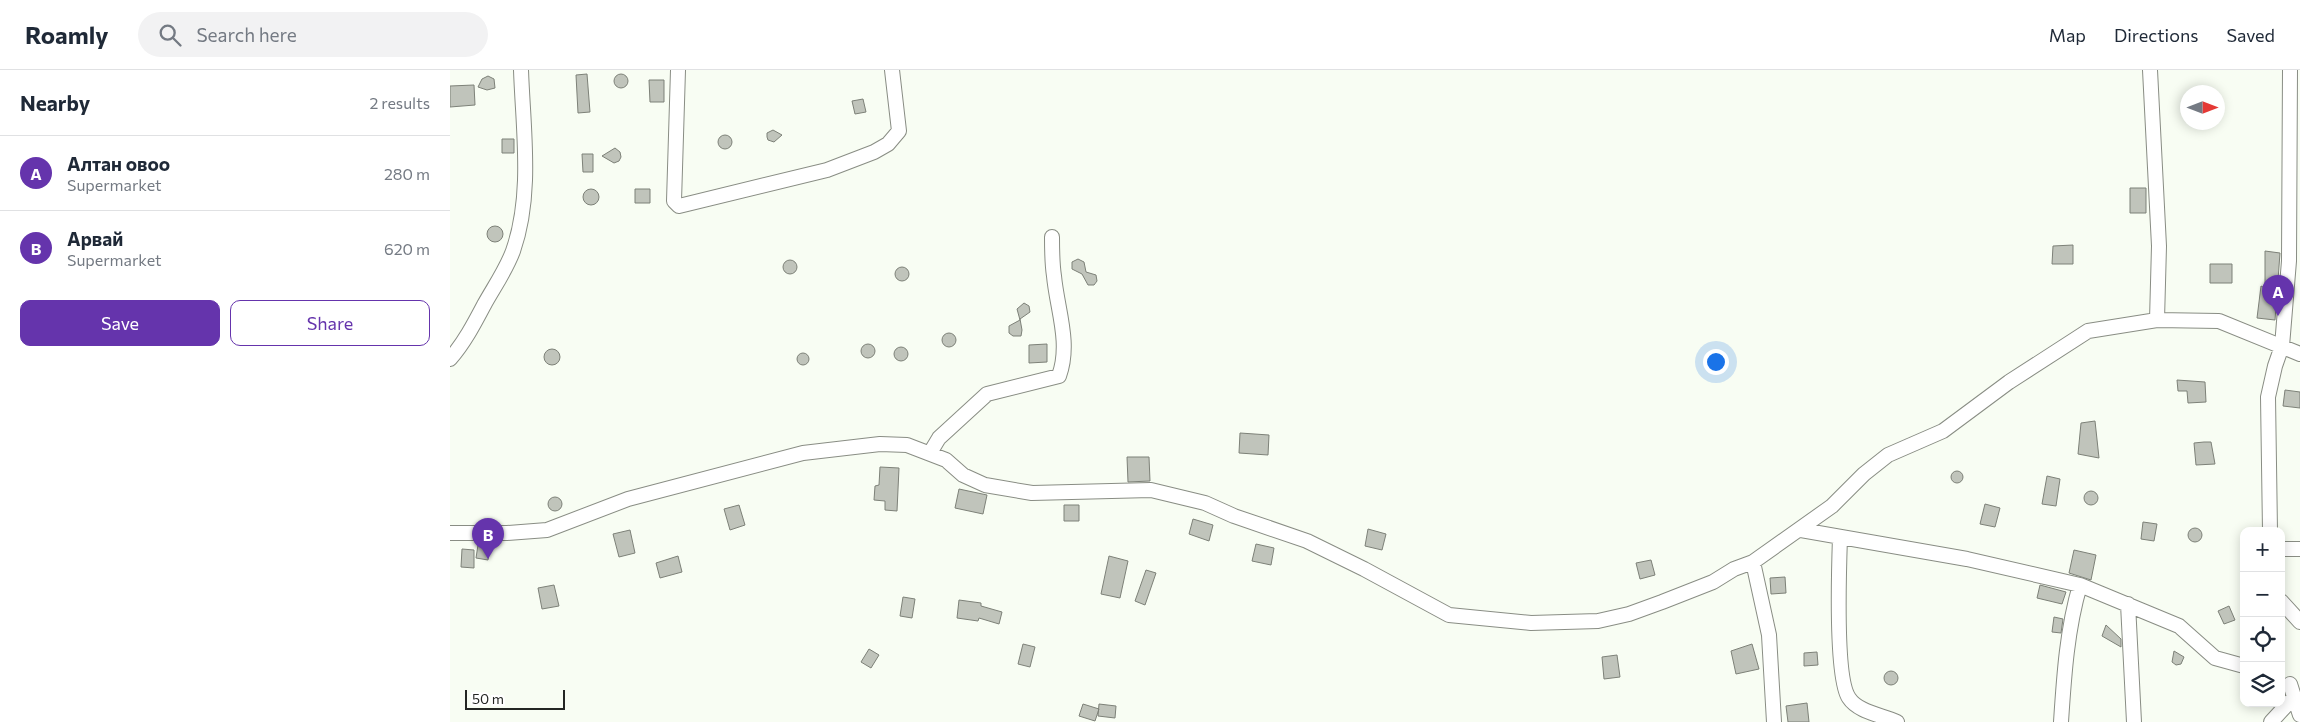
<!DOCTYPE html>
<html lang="en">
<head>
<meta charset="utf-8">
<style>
  :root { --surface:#fff; --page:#f2f2f3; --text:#1f2937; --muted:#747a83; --line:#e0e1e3; --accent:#6534ac }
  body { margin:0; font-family:Commissioner,sans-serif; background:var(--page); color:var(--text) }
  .controls { position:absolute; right:15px; bottom:15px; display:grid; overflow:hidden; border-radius:10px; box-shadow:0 2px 12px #0003 }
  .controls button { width:45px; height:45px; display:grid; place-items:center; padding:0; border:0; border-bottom:1px solid var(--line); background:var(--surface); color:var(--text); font:25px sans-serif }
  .compass { position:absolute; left:1730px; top:15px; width:45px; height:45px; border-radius:50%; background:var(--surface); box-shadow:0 2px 12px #0003; rotate:90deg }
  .scale { position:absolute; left:15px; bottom:12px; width:100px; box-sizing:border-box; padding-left:5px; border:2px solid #242623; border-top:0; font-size:14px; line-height:18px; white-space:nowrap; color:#242623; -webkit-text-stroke:4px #fff; paint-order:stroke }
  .you { position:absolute; left:1265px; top:291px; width:18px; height:18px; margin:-12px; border:4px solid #fff; border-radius:50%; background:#1a73e8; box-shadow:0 0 0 8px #1a73e833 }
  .badge { display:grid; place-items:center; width:32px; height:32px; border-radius:50%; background:var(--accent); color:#fff; font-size:16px; font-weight:700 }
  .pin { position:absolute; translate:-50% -41px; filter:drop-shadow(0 1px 2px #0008) }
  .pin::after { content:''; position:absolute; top:26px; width:18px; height:15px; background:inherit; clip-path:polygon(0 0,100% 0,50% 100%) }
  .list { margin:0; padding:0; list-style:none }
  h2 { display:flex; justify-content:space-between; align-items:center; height:65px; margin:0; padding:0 20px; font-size:21px }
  h2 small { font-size:16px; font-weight:400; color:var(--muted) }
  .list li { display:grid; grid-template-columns:32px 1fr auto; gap:15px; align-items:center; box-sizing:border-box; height:75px; padding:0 20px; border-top:1px solid var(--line) }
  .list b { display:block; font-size:19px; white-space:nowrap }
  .list p { margin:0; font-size:16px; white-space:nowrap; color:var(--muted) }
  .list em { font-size:16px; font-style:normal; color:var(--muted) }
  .actions { display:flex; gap:10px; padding:15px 20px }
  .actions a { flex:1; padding:11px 0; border:1px solid var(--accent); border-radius:10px; text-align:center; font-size:18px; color:var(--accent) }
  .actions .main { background:var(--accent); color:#fff }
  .icon { flex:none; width:28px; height:28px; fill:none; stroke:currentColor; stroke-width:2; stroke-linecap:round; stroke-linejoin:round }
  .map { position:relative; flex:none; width:1850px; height:652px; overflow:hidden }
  header { display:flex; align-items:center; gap:30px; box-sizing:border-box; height:70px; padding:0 25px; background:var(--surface); border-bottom:1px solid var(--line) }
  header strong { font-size:24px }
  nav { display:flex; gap:28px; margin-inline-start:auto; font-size:18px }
  .search { width:350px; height:45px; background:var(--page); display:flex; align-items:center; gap:12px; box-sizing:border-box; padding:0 18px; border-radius:28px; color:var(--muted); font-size:19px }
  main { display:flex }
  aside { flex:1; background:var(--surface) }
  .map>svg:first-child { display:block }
  .building { fill:#c0c4bb; stroke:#7d8178 }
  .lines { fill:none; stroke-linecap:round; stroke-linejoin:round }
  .minor-casing { stroke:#898d84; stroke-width:16 }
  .minor { stroke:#fff; stroke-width:14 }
</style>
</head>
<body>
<header>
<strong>Roamly</strong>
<div class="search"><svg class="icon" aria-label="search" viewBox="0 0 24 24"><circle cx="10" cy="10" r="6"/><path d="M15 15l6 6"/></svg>Search here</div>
<nav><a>Map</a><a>Directions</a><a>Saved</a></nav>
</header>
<main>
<aside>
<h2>Nearby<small>2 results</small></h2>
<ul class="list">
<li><span class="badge">A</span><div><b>Алтан овоо</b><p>Supermarket</p></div><em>280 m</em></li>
<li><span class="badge">B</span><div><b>Арвай</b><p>Supermarket</p></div><em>620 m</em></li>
</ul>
<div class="actions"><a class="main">Save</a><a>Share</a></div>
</aside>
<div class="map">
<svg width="1850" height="652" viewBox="0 0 1850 652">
  <rect width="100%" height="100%" fill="#f8fdf3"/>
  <path class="building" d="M164 11a7 7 0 1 1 14 0a7 7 0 1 1-14 0Z
    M137,4L140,42L128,43L126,5Z
    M38,6L44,9L45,18L37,20L28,17L32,9Z
    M199,10H214V32H200Z
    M24,15L25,35L0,37V16Z
    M413,29L416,42L405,44L402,31Z
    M323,60L332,65L324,72L318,70L317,67V63Z
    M268 72a7 7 0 1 1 14 0a7 7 0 1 1-14 0Z
    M52,69H64V83H52Z
    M165,78L170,82L171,87L169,91L164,93L152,86Z
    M132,84H143V102H133Z
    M1680,118H1696V143H1680Z
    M185,119H200V133H185Z
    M133 127a8 8 0 1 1 16 0a8 8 0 1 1-16 0Z
    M37 164a8 8 0 1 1 16 0a8 8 0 1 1-16 0Z
    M1623,175V194H1602L1603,176Z
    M1815,181L1830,183L1825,250L1807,248L1811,216L1815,218Z
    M628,189L634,192L636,202L646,205L647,211L644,215H638L632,204L622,199V192Z
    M333 197a7 7 0 1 1 14 0a7 7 0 1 1-14 0Z
    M1760,194H1782V213H1760Z
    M445 204a7 7 0 1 1 14 0a7 7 0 1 1-14 0Z
    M574,233L579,236L580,242L570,249L572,260L571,266H563L559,263V256L570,250L567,239Z
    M492 270a7 7 0 1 1 14 0a7 7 0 1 1-14 0Z
    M597,274V292L579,293V275Z
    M411 281a7 7 0 1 1 14 0a7 7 0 1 1-14 0Z
    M444 284a7 7 0 1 1 14 0a7 7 0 1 1-14 0Z
    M94 287a8 8 0 1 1 16 0a8 8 0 1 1-16 0Z
    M347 289a6 6 0 1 1 12 0a6 6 0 1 1-12 0Z
    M1727,310L1755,312L1756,332L1738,333L1737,321H1728Z
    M1835,320L1850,322V338L1833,336Z
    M1645,351L1649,388L1628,384L1631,353Z
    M790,363L819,365L818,385L789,383Z
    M1754,372H1761L1765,394L1746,395L1744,373Z
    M677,387H699L700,411L678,412Z
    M430,397L449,398L447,441L435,440V431L424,430L425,416L429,415Z
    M1501 407a6 6 0 1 1 12 0a6 6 0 1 1-12 0Z
    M1597,406L1610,409L1606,436L1592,434Z
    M509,419L537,425L533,444L505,438Z
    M1634 428a7 7 0 1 1 14 0a7 7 0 1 1-14 0Z
    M98 434a7 7 0 1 1 14 0a7 7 0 1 1-14 0Z
    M1535,434L1550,438L1545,457L1530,454Z
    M289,435L295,455L280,460L274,439Z
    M614,435H629V451H614Z
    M743,449L763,455L759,471L739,464Z
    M1693,452L1707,454L1704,471L1691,469Z
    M1738 465a7 7 0 1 1 14 0a7 7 0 1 1-14 0Z
    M918,459L936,464L932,480L915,476Z
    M180,460L185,483L169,487L163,464Z
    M806,474L824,478L821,495L802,491Z
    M28,475L40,476L38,490L26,488Z
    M12,479L24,480V498L11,497Z
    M1624,480L1646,485L1641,510L1619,503Z
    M228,486L232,502L210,508L206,493Z
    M659,486L678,491L670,528L651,524Z
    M1201,490L1205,505L1190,509L1186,493Z
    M696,500L706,503L695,535L685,531Z
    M1335,507L1336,523L1321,524L1320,508Z
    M104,515L109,536L92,539L88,518Z
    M1590,515L1616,522L1612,534L1587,528Z
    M453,527L465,529L462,548L450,546Z
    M509,530L531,533V536L552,542L549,554L529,548L528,551L507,548Z
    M1779,536L1785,550L1774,554L1768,541Z
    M1604,547L1613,549L1611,563L1602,562Z
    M1656,555L1671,569V577L1652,566Z
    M573,574L585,577L580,597L568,594Z
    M1302,574L1309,599L1286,604L1281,581Z
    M419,579L429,585L421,598L411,592Z
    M1724,581L1734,587L1731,594L1726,595L1722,592Z
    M1367,582L1368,595L1354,596V583Z
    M1167,585L1170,607L1154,609L1152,587Z
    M1434 608a7 7 0 1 1 14 0a7 7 0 1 1-14 0Z
    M1357,633L1359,652H1338L1336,636Z
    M633,634L649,639L645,651L629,646Z
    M649,634L666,636L665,648L648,646Z"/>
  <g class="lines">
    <defs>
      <path id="minor" d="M228,0L224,131L229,136L377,100L424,82L438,74L449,61L442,0
        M1700,0L1709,176L1707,250
        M0,289C14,273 24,254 34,235C44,217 56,200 63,181C83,124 73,59 71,0
        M480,383L489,368L537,324L609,306C621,273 607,239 604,206C602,193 602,180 602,167
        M1351,460L1517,489L1630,515L1729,556L1765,588L1794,596
        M1820,461L1818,327L1825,296L1832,276L1839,191L1840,0
        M0,463H57L97,460L178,429L353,383L430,374L457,375L496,390L513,405L535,415L582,423L701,420L755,433L784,446L857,471L914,499L999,545L1081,553L1148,551L1179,544L1212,532L1263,512L1284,499L1303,492L1382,436L1414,404L1438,385L1493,361L1559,312L1638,261L1707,250L1769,251L1850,284
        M1390,467C1389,496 1385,608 1399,628C1408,642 1432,645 1447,652
        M1831,479H1850
        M1303,492L1319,565L1324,652
        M1831,531L1850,552
        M1678,534L1684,652
        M1840,614L1850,645
        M1611,652C1614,606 1617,559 1630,515
        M1821,652L1844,627"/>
    </defs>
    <use href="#minor" class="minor-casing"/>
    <use href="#minor" class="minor"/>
  </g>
</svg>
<div class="controls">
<button>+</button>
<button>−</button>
<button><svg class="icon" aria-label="locate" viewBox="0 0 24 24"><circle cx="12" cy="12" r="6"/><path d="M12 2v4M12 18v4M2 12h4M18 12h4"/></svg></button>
<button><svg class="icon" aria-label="layers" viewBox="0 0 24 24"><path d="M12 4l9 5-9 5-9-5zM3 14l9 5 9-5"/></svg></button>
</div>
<svg class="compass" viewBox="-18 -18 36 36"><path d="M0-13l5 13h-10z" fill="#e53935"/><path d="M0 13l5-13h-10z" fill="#747a83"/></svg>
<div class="scale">50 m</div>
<div class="you"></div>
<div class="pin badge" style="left:1828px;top:246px">A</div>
<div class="pin badge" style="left:38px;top:489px">B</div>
</div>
</main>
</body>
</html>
